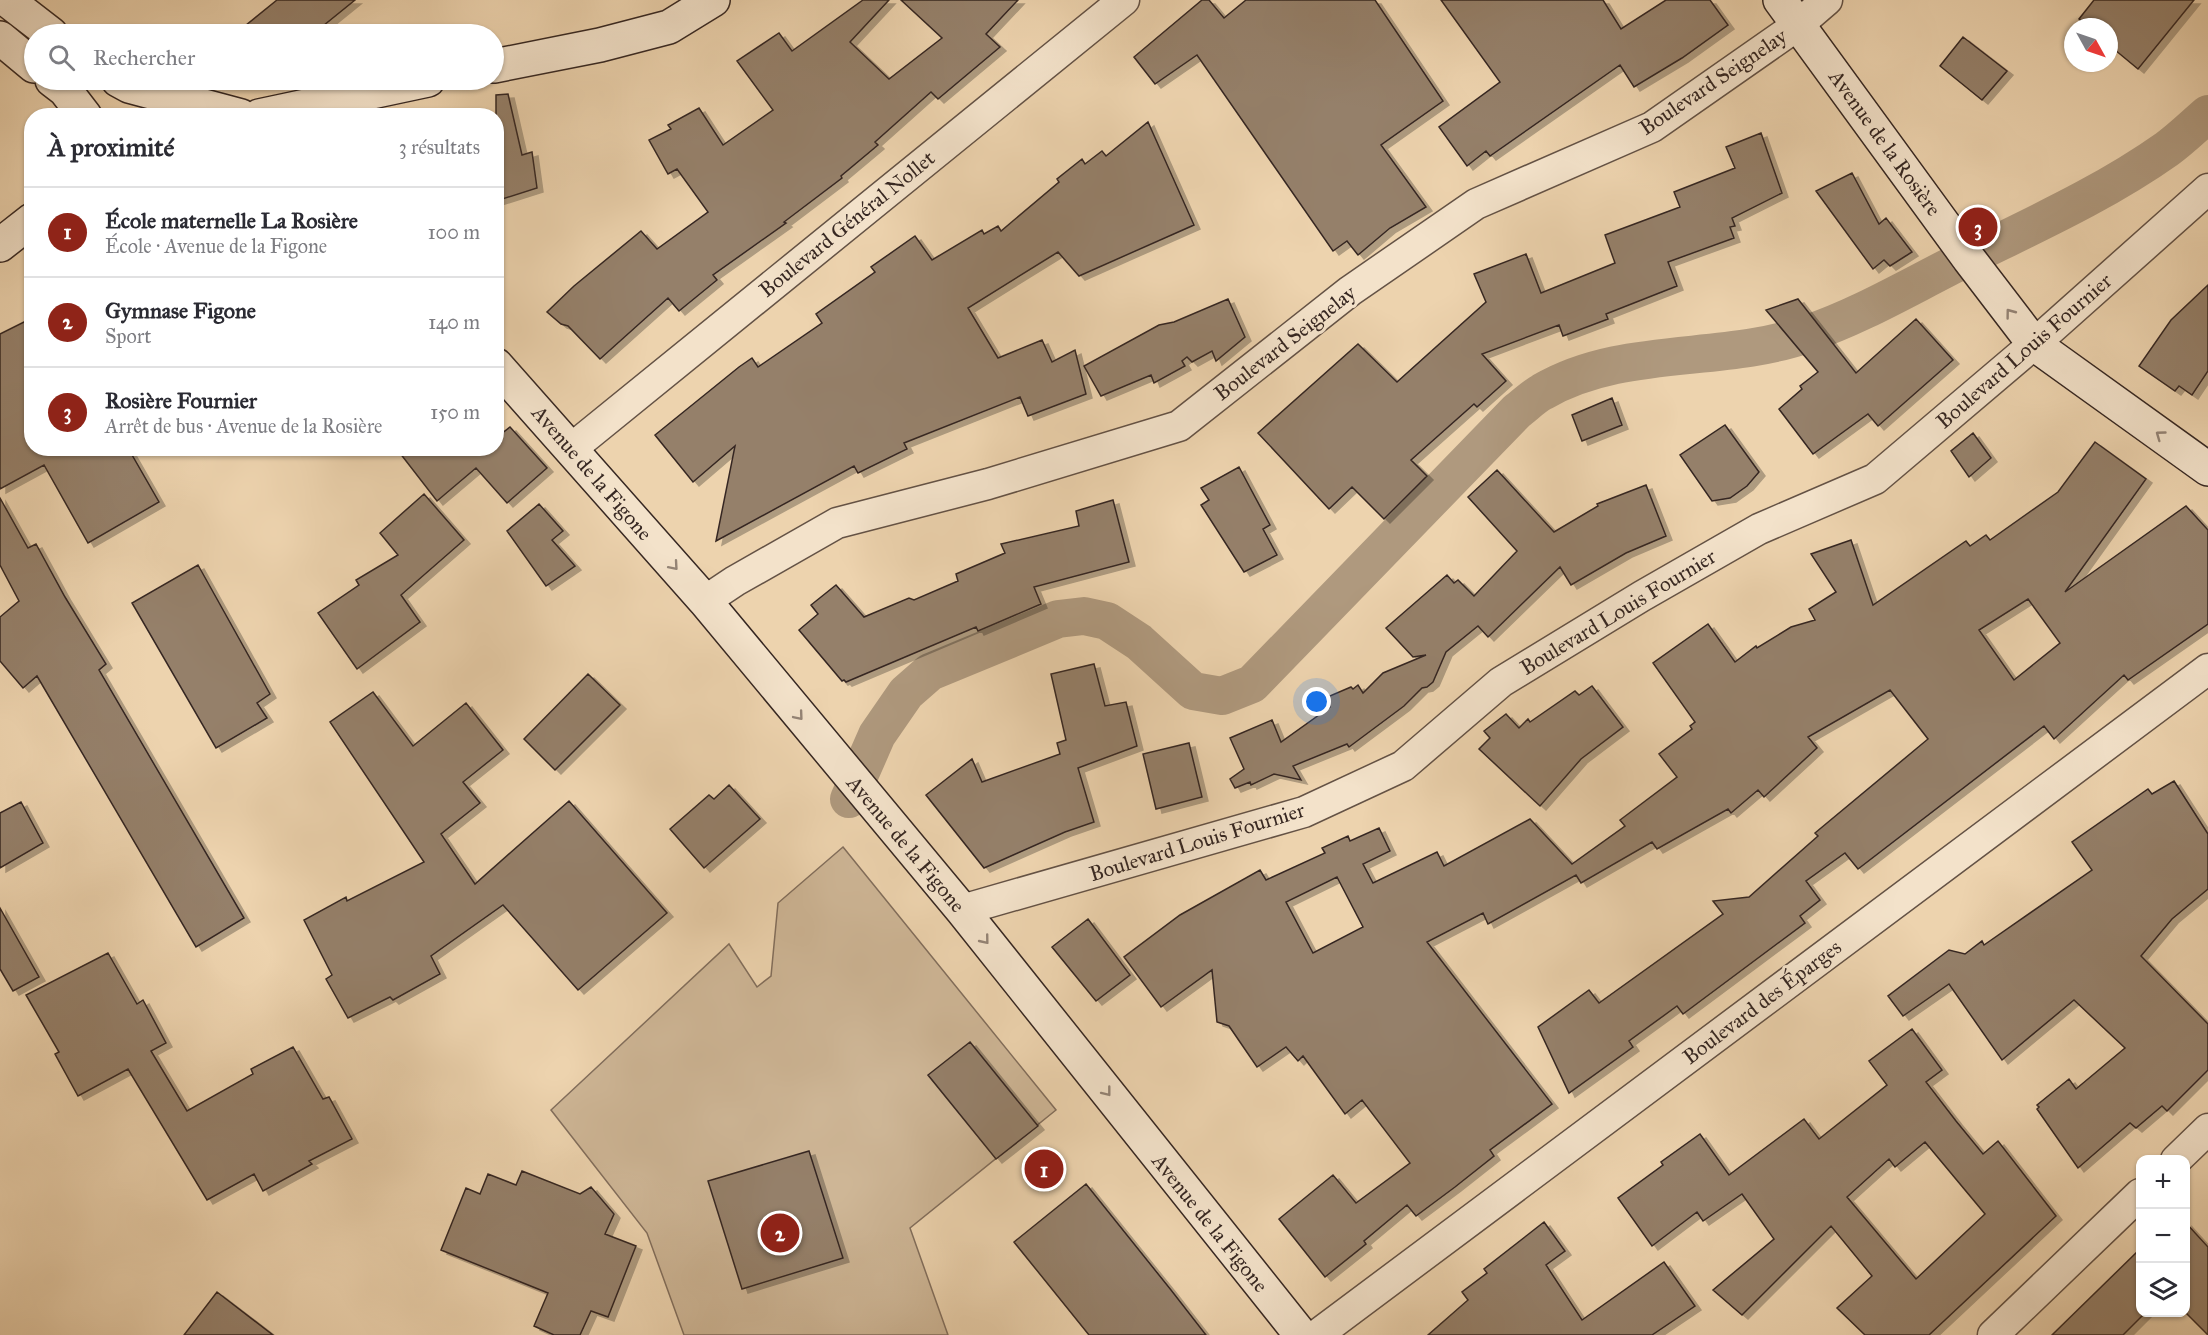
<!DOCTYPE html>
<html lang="fr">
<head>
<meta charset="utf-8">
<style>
  :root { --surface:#fff; --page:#f2f2f3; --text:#2b2b33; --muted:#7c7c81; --line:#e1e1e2; --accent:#8f2418 }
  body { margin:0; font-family:"IM FELL Great Primer",serif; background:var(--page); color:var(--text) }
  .controls { position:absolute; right:18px; bottom:18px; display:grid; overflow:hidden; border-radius:12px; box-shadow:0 2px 4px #0004 }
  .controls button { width:54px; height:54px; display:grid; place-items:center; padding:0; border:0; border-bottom:2px solid var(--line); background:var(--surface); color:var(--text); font:30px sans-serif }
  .compass { position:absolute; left:2064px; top:18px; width:54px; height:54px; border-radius:50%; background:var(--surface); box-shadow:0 2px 4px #0004; rotate:130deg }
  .you { position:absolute; left:1317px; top:702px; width:21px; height:21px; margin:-15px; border:4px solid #fff; border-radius:50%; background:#1a73e8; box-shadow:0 0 0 9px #1a73e833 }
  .badge { display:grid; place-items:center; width:39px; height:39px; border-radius:50%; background:var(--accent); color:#fff; font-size:20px; font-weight:700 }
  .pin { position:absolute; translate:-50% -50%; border:3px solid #fff; box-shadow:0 2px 6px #0006 }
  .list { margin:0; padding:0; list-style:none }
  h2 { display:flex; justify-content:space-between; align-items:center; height:78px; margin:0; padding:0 24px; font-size:26px }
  h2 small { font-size:20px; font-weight:400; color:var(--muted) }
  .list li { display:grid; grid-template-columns:39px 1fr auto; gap:18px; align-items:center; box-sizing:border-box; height:90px; padding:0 24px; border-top:2px solid var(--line) }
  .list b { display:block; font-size:22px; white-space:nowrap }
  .list p { margin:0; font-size:20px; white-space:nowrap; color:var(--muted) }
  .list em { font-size:20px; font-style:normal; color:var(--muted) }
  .icon { flex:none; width:33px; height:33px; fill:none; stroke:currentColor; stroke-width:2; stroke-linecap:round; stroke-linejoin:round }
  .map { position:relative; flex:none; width:2208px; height:1335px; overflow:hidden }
  .search { position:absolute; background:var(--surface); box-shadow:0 2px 4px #0004; left:24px; top:24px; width:480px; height:66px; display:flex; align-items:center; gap:15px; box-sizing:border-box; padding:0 21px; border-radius:33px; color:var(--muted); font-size:22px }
  .panel { position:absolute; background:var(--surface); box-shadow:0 2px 4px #0004; left:24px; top:108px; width:480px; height:348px; border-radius:24px }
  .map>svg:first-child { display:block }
  .green { fill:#ceb696; stroke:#826e5c; stroke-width:1.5 }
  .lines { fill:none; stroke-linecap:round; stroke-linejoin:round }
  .canal { stroke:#af997e; stroke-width:38 }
  .building { fill:#95806b; stroke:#362722; stroke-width:1.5; fill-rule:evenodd; filter:url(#shadow) }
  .street-casing { stroke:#645245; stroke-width:33 }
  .secondary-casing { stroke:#362722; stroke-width:36 }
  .street { stroke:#f3e2ca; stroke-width:30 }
  .secondary { stroke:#f3e2ca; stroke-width:33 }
  .oneway { stroke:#948476 }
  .labels { text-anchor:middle; stroke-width:6; stroke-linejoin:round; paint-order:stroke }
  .street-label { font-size:21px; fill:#362722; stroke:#f3e2ca }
</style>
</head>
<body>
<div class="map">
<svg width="2208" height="1335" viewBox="0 0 2208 1335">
  <defs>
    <filter id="shadow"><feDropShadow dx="6" dy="4" stdDeviation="0" flood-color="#0004"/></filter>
  </defs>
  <rect width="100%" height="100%" fill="#edd3ae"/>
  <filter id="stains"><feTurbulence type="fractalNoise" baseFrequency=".00333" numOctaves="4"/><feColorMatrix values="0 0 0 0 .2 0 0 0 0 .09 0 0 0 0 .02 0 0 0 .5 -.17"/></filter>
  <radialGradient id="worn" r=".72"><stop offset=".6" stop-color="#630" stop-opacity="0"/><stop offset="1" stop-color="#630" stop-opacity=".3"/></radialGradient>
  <path class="green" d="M843,847L1056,1110L910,1228L948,1335H684L647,1233L551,1110L729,944L757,987L771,976L778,903Z"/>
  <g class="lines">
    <path class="canal" d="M849,799L877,735L906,693L930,672L1058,619L1084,616L1107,621L1139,642L1193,691L1222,696L1252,684L1517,411C1525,405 1533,397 1542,392C1622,345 1722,364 1807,334C1860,316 1909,287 1959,262C2029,227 2102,195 2167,149C2181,139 2194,126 2208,114"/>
  </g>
  <path class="building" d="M277,0H355L313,34H235Z
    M863,0H889L850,42L889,79L942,38L901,0H1018L986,34L1000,47L938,99L931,92L875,142L878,145L841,176L842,178L784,222L786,223L713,275L717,280L679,311L668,298L600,359L568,326L561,324L547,312L574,286L641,231L657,249L708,212L677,169L668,174L649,140L671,129L668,125L699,108L723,145L773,110L737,61L779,33L792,51Z
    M1202,0H1209L1224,18L1246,0H1375L1443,101L1381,145L1426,207L1390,228L1358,255L1347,241L1333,251L1197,55L1155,84L1134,57Z
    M1441,0H1603L1621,29L1666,0H1710L1728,25L1682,58L1634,87L1620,65L1490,156L1486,151L1467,166L1439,127L1500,82Z
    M2094,0H2194L2138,69L2109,45V27H2088L2079,19Z
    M1963,37L2007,71L1982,100L1940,66Z
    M508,94L522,155L532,152L537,188L496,201V95Z
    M1148,122L1194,225L1079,276L1058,252L968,308L998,358L1042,340L1052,362L1075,350L1086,394L1028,416L1020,397L904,443L907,449L858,473L854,466L716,541L735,446L693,482L655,435L739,367L752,358L758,367L822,323L816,314L875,272L871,267L915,236L932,260L982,230L984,234L998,226L1001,231L1059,182L1057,179L1082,159L1085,164L1102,151L1106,156Z
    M1761,133L1782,193L1732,218L1735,226L1730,227L1734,238L1668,262L1677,286L1606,314L1608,319L1563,336L1559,325L1482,354L1506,381L1477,407L1474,404L1411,460L1427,476L1384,519L1352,487L1329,509L1258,433L1358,344L1397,382L1486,302L1474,274L1526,254L1541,293L1615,263L1605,235L1680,207L1674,192L1735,168L1726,147Z
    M1852,173L1879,224L1886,218L1912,252L1890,266L1884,260L1873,269L1816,191Z
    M2208,285V371L2192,395L2179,386L2175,391L2139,366L2171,320Z
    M1228,299L1245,337L1216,361L1212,351L1192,362L1187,357L1182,361L1185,366L1154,383L1151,375L1101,396L1084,366L1159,325L1174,322Z
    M1798,299L1856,373L1916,319L1953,360L1878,426L1868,414L1813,454L1779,409L1802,389L1800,386L1818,372L1766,310Z
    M32,318V448H128L159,502L88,543L44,465L0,489V334Z
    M1612,398L1622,425L1582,441L1572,415Z
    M1725,425L1759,472L1747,486L1730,498L1712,501L1680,455Z
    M510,427L547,468L507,503L476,468L437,501L396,448H496V438Z
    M1973,433L1991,458L1969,477L1951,451Z
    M2095,442L2146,479L2065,592L2186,506L2208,530V624L2128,680L2124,675L2054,739L2044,726L1858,869L1845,853L1806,881L1820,900L1800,916L1805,923L1683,1014L1677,1006L1629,1041L1633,1047L1569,1093L1538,1027L1589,990L1599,1003L1723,914L1713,901L1749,897L1818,836L1815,833L1928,739L1890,690L1808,737L1817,748L1764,797L1758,790L1731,813L1728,809L1657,849L1652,842L1581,883L1576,875L1488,924L1483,913L1427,942L1552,1104L1490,1150L1494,1156L1455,1187L1416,1216L1407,1205L1364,1241L1366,1244L1325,1277L1279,1219L1333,1175L1356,1203L1410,1163L1362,1100L1345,1114L1303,1056L1298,1061L1286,1047L1257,1067L1229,1026L1217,1022L1212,970L1161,1007L1124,957L1180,915L1260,870L1266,880L1325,853L1322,848L1348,836L1350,841L1379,828L1390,851L1363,864L1373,883L1437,852L1444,866L1530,819L1572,864L1625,826L1620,820L1677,777L1659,754L1692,729L1690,726L1695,722L1653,663L1708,624L1735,662L1756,646L1757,648L1791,627L1815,620L1809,609L1836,592L1811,554L1851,540L1873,605L1966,541L1970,546L1986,535L1990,540L2058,492ZM2028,599L2060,643L2014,680L1979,630ZM1337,877L1363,927L1313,953L1286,902Z
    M1239,467L1270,525L1263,529L1277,555L1244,572L1201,505L1209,500L1201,488Z
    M1497,470L1554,532L1598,506L1597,504L1646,485L1666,536L1626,553L1571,585L1560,567L1488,637L1478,626L1446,652L1433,682L1427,687L1422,688L1404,706L1349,747L1347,744L1293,766L1301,780L1274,774L1251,785L1250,782L1235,788L1230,779L1244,769L1230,738L1272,720L1281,742L1330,707L1325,698L1351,687L1353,689L1358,685L1363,693L1383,673L1426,655L1413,657L1386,628L1447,575L1454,583L1458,580L1474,596L1517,551L1468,497Z
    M424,494L464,540L401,595L420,622L357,669L318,613L359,585L356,580L398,555L380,533Z
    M0,498L28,548L36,544L65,597L106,664L99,670L244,918L196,947L37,676L23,688L0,661V617L19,601L0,565Z
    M1113,500L1129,562L1034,587L1041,604L978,631L976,627L846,682L844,680L842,681L799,630L818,614L811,605L836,585L864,617L909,598L914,600L958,581L956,574L1005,553L1001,544L1079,526L1076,511Z
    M539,504L563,531L552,540L575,566L546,586L507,531Z
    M198,565L270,694L257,703L267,718L216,748L132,603Z
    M1094,664L1105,706L1126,702L1137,746L1078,768L1094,822L1065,832L984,868L926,795L972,759L982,782L1060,754L1057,743L1066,740L1051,674Z
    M588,674L620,705L555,770L524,739Z
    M1592,686L1623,727L1581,759L1540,806L1479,749L1490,738L1484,731L1506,714L1519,728L1528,719L1530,722L1575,691L1579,695Z
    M373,692L413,746L466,703L503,750L463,782L480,803L441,834L475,884L569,801L667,913L578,990L503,905L431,956L440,974L393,1000L390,997L348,1018L326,979L332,975L304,920L346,897L347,901L424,862L330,722Z
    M1189,743L1202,797L1156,809L1143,754Z
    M2174,781L2208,834V889L2172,919L2141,956L2208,1024V1070L2167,1111L2162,1106L2136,1128L2130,1123L2078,1168L2037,1109L2039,1107L2037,1105L2069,1079L2076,1089L2125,1048L2074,1000L2002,1060L1949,984L1903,1016L1888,996L1949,950L1965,954L1982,941L1984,945L2092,870L2072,842L2148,789L2152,794Z
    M729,785L760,819L704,868L670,829L709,795L714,799Z
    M21,802L43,843L0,868V813Z
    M0,908L39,977L13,991L0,969Z
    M1088,919L1130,975L1096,1001L1052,947Z
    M108,953L137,1004L143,1000L166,1043L151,1051L187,1111L253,1074L251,1069L293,1047L323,1099L329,1097L352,1139L309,1161L312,1164L263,1191L254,1174L207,1200L128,1069L78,1096L55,1054L59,1052L26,995Z
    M1912,1029L1942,1070L1926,1082L1956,1121L1983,1154L1998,1141L2056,1216L1929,1335H1865L1837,1308L1872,1276L1831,1226L1742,1315L1713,1290L1774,1239L1742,1194L1703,1221L1697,1212L1652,1246L1618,1198L1663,1165L1661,1162L1700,1134L1729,1175L1804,1119L1819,1139L1887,1085L1869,1061ZM1925,1142L1985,1214L1916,1279L1847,1197L1889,1159L1895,1167Z
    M970,1042L1038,1126L996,1159L928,1075Z
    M809,1151L843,1258L742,1289L708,1181Z
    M522,1171L580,1194L591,1187L614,1214L605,1234L636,1246L608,1317L591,1311L580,1335H554L534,1326L548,1293L441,1250L466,1188L480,1194L488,1174L516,1185Z
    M1086,1184L1171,1290L1206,1335H1089L1014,1242Z
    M1544,1222L1565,1251L1546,1265L1582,1320L1664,1262L1695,1306L1652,1335H1428L1468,1300L1462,1292L1487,1273L1484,1269Z
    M2186,1223L2208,1247V1335L2185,1312Z
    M2140,1249V1312H2146L2123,1335H2052Z
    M217,1292L273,1335H184Z"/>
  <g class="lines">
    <defs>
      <path id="street" d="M571,449L1124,0
        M705,601L735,581L837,523L988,484L1179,426L1350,291L1476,204L1652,127L1798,25L1827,0
        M962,910L1304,812L1403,766L1501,682L1642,596L1759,529L1875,479L2034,344L2208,189
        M2176,1160L2208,1129
        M1317,1335L2208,669
        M1993,1335L2140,1194"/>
      <path id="secondary" d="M7,0L51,34
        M1780,0L1969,259L2034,344L2208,469
        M0,38L34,66
        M494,66L600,45L669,27L713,0
        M52,80L65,90L85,116
        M118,80L129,86L241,116
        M259,116L428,80
        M0,245L32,220
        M496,365L705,601L962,910L1301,1335"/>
    </defs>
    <use href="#street" class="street-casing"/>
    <use href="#secondary" class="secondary-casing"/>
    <use href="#street" class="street"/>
    <use href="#secondary" class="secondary"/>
  </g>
  <defs><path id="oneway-chevron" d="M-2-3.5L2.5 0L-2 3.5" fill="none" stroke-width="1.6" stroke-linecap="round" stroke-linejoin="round" transform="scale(1.5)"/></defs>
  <g class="oneway">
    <use href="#oneway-chevron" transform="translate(2010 313) rotate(-127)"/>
    <use href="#oneway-chevron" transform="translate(2160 435) rotate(-144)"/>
    <use href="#oneway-chevron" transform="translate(674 566) rotate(49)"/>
    <use href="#oneway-chevron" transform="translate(799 716) rotate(50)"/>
    <use href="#oneway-chevron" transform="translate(985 940) rotate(51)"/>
    <use href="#oneway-chevron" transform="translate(1107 1092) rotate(52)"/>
  </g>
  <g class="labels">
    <g class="street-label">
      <text transform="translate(1713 82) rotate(-34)" y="7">Boulevard Seignelay</text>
      <text transform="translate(1885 143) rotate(54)" y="7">Avenue de la Rosière</text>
      <text transform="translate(847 224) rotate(-39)" y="7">Boulevard Général Nollet</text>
      <text transform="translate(1285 343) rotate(-38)" y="7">Boulevard Seignelay</text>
      <text transform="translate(2024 351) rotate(-41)" y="7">Boulevard Louis Fournier</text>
      <text transform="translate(592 473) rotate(49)" y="7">Avenue de la Figone</text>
      <text transform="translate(1618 612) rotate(-31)" y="7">Boulevard Louis Fournier</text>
      <text transform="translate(1197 842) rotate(-17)" y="7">Boulevard Louis Fournier</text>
      <text transform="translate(906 844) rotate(50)" y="7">Avenue de la Figone</text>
      <text transform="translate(1762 1002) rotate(-37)" y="7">Boulevard des Éparges</text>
      <text transform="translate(1210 1223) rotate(51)" y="7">Avenue de la Figone</text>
    </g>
  </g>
  <rect width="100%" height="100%" filter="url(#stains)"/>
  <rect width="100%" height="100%" fill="url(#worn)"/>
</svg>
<div class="controls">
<button>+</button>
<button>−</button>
<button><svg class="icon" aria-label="layers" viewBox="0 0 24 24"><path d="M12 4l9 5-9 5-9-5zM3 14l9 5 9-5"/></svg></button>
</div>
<svg class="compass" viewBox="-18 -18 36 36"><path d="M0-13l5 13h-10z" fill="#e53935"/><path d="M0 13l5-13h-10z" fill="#7c7c81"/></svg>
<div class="you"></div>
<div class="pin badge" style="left:1044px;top:1169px">1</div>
<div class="pin badge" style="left:780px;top:1233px">2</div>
<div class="pin badge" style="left:1978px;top:227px">3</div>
<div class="search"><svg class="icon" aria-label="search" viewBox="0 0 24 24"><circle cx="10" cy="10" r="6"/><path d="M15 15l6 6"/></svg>Rechercher</div>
<section class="panel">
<h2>À proximité<small>3 résultats</small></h2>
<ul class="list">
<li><span class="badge">1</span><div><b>École maternelle La Rosière</b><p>École · Avenue de la Figone</p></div><em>100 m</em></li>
<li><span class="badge">2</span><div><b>Gymnase Figone</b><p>Sport</p></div><em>140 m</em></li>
<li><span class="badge">3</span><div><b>Rosière Fournier</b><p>Arrêt de bus · Avenue de la Rosière</p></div><em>150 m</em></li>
</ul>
</section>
</div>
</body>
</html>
